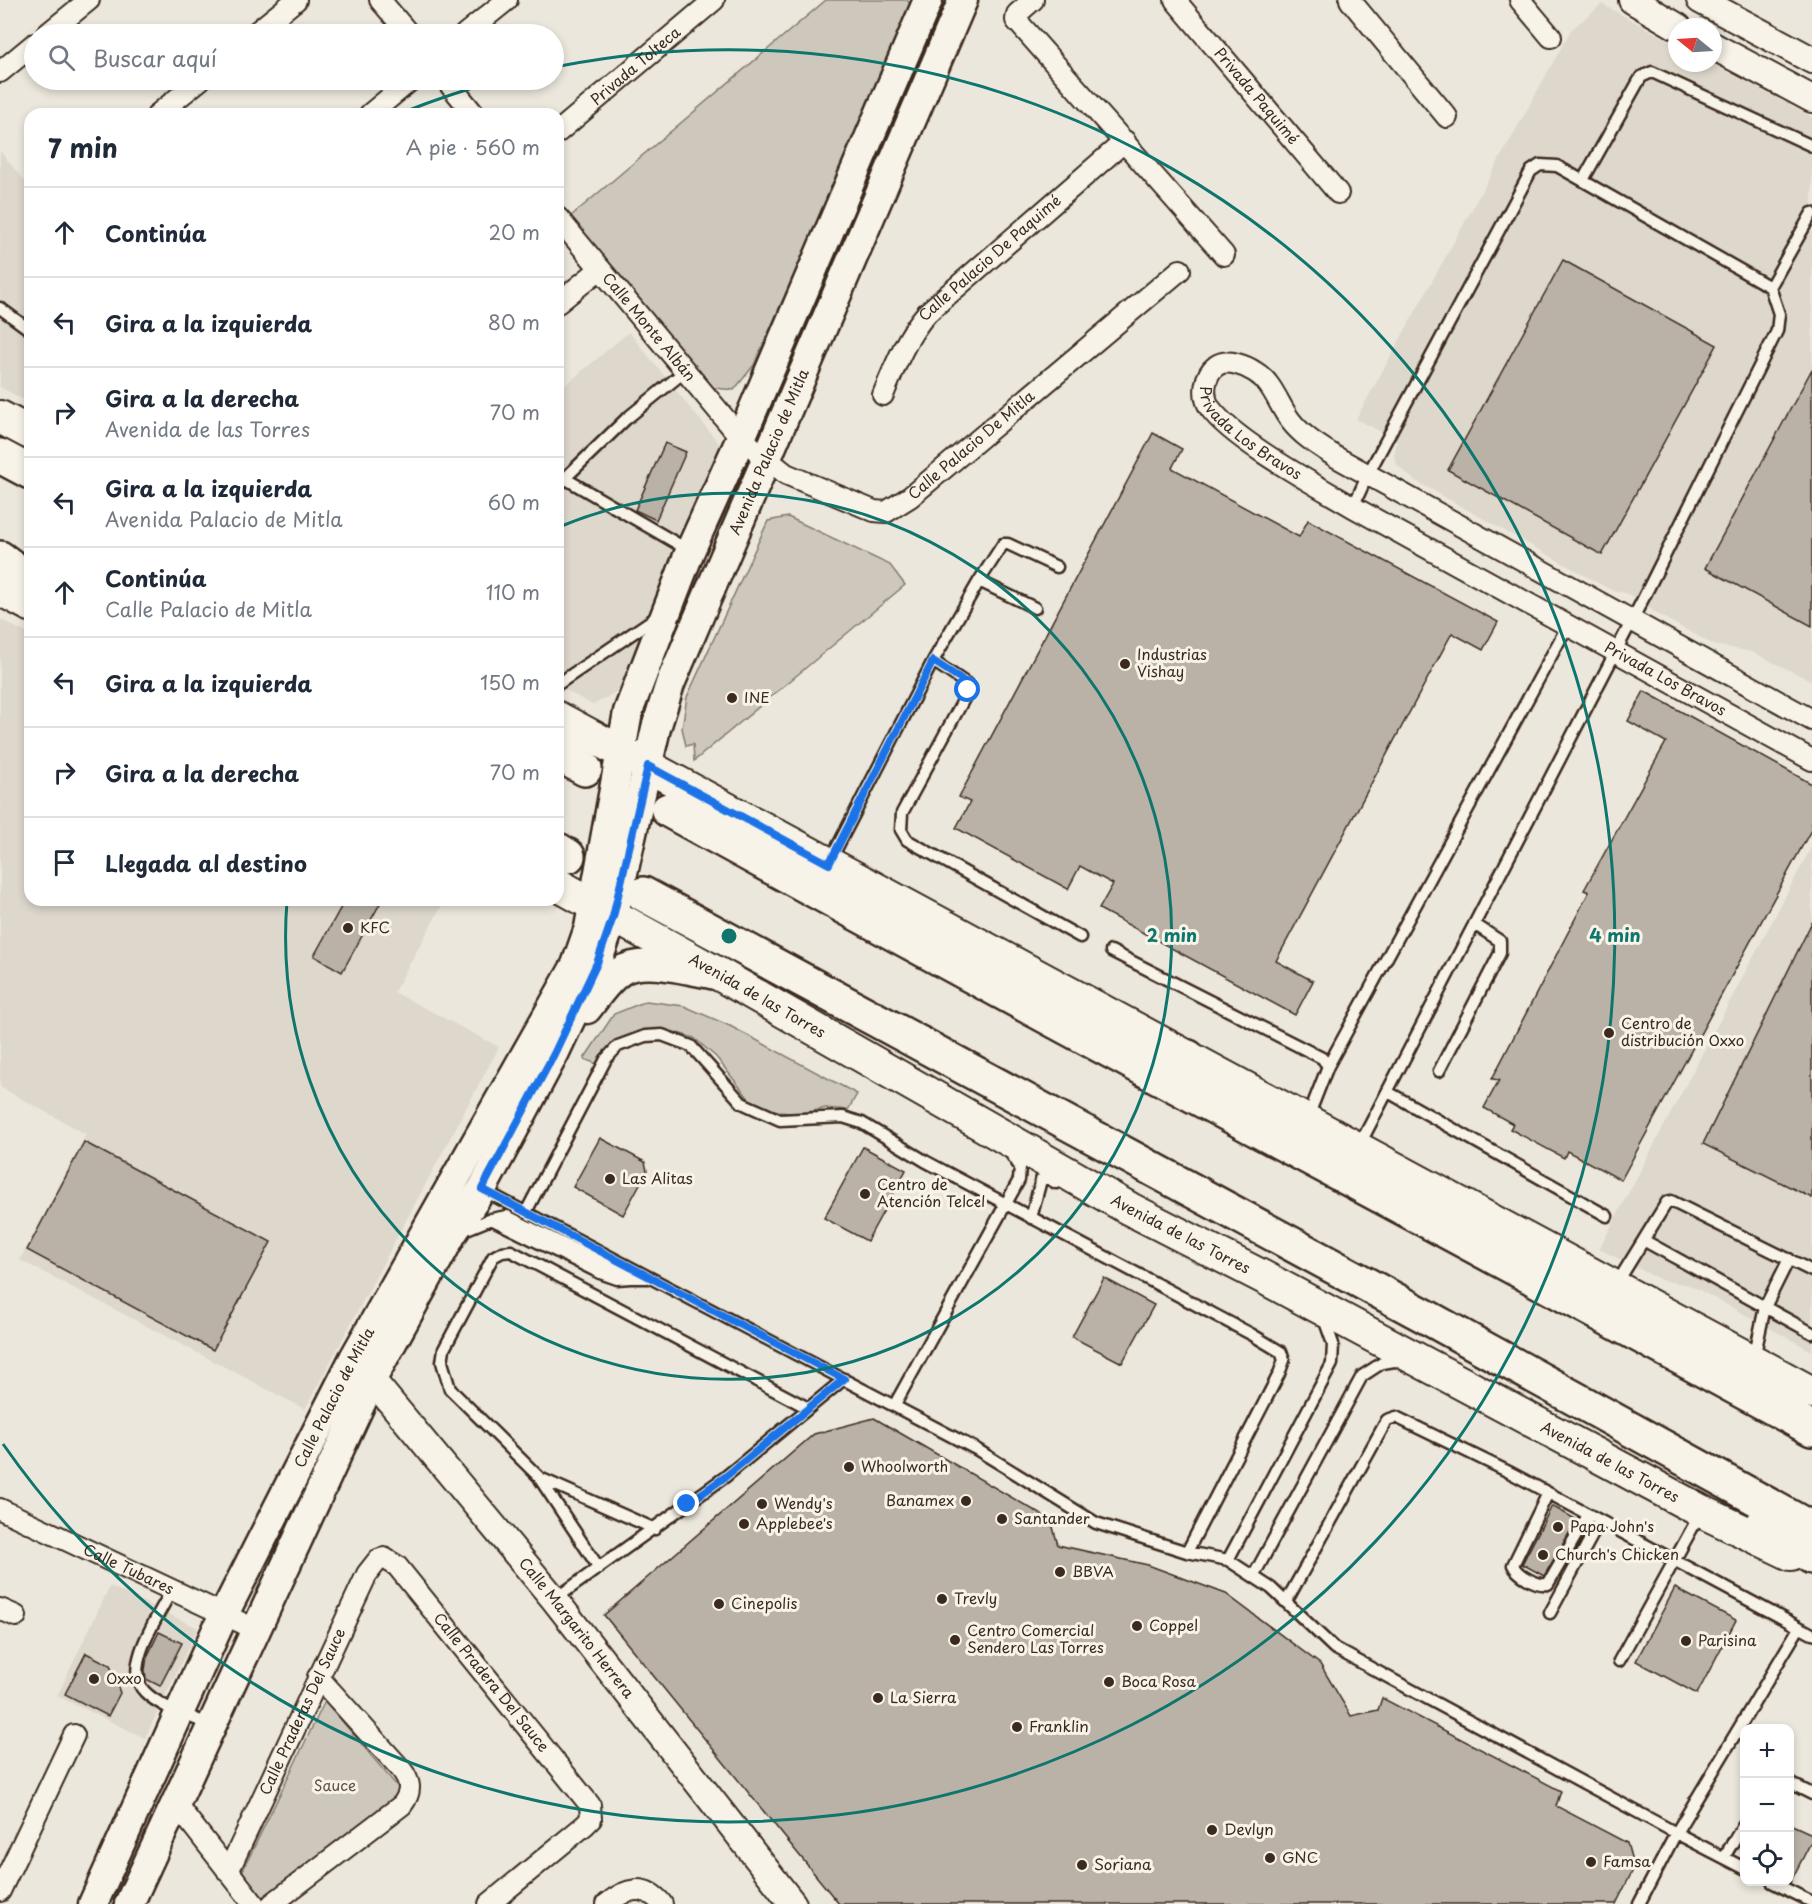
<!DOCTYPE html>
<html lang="es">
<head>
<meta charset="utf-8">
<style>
  :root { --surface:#fff; --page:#f2f2f3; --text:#1f2937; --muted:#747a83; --line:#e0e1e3 }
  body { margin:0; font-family:"Playpen Sans",sans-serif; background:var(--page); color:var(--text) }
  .controls { position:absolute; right:18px; bottom:18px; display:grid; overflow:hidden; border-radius:12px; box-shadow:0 3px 9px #0003 }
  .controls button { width:54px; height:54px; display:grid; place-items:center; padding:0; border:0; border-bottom:2px solid var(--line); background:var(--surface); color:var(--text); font:30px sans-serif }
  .compass { position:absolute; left:1668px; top:18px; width:54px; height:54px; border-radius:50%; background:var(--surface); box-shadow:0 3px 9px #0003; rotate:288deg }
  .stop { position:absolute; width:18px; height:18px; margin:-14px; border:4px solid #1a73e8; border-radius:50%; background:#fff }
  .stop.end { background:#1a73e8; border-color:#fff; box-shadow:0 2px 6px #0008 }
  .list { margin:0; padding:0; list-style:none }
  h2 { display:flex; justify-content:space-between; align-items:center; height:78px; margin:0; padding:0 24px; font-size:26px }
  h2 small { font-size:20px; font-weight:400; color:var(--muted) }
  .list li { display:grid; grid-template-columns:39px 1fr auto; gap:18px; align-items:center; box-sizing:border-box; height:90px; padding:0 24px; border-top:2px solid var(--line) }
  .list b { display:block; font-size:22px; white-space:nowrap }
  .list p { margin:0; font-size:20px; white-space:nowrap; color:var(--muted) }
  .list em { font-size:20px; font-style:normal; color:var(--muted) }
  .icon { flex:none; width:33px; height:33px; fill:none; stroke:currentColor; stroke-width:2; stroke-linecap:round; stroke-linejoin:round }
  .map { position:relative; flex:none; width:1812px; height:1904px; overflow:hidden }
  .search { position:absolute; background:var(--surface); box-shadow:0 3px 9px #0003; left:24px; top:24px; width:540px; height:66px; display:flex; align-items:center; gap:15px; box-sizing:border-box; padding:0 21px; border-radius:33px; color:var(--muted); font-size:22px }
  .panel { position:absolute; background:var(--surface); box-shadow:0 3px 9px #0003; left:24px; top:108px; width:540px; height:798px; border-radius:18px }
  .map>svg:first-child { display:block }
  .built { fill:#ddd7cc }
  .green { fill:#cec8bc; stroke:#84796d; stroke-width:1.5 }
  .building { fill:#bab2a7; stroke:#3b2a1e; stroke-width:1.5 }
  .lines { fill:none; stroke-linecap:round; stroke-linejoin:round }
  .service-casing { stroke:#3b2a1e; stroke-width:15 }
  .minor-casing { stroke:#3b2a1e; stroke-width:24 }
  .tertiary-casing { stroke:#3b2a1e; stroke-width:30 }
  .secondary-casing { stroke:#3b2a1e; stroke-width:33 }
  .primary-casing { stroke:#3b2a1e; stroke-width:36 }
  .trunk-casing { stroke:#3b2a1e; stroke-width:38 }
  .service { stroke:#f7f3e8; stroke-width:10 }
  .minor { stroke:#f7f3e8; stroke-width:20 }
  .tertiary { stroke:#f7f3e8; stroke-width:26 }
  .secondary { stroke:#f7f3e8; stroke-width:28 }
  .primary { stroke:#f7f3e8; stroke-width:32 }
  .trunk { stroke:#f7f3e8; stroke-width:33 }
  .route { stroke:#1a73e8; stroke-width:8 }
  .ring { fill:none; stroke:#0f766e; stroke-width:3 }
  .poi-dot { fill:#3b2a1e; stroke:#f7f3e8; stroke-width:2 }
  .labels { text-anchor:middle; stroke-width:6; stroke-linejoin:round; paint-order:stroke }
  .street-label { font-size:15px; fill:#3b2a1e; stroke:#f7f3e8 }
  .poi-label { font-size:15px; fill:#3b2a1e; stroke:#f7f3e8; text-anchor:start }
  .park-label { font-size:15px; fill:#605246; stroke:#f7f3e8 }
  .centre { fill:#0f766e; stroke:#f7f3e8; stroke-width:3 }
  .ring-label { font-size:18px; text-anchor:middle; font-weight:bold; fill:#0f766e; stroke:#f7f3e8; stroke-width:6; stroke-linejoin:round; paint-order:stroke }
</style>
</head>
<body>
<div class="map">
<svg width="1812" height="1904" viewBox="0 0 1812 1904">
  <rect width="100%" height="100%" fill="#ece7dc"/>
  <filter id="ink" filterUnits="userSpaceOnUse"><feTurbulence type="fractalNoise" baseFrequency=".0167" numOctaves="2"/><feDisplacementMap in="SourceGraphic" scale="12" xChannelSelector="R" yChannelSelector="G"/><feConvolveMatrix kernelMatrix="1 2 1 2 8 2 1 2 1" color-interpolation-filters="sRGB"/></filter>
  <g filter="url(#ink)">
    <path class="built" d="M1602,4L1677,45V63H1711L1812,117V681L1752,652L1714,645L1659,615L1628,594L1609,589L1414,480L1397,465L1394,455L1397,440L1356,419L1571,30Z
      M0,151L30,188V403L0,387Z
      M629,332L725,451L625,687L593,705L558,686V391Z
      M0,619L30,635V900H445L394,992L499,1047L305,1409L20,1260L86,1134L0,1087Z
      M1812,846V1351L1690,1285L1661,1280L1599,1249Z
      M110,1586L198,1628L145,1738L57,1696Z"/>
    <path class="green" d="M826,0H907L913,7L754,365L734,390L705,387L571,216Z
      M788,517L890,565L905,585L694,761L693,744L686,746L682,728L687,697L768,521Z
      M646,1001L684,1006L730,1026L857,1094L848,1110L826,1108L795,1115L754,1105L716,1057L694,1038L665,1029L634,1035L599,1065L584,1059L614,1014Z
      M325,1701L402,1792L265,1902L242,1872Z"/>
    <path class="building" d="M1563,260L1717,345L1602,555L1448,470Z
      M1812,369V626L1705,568Z
      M1153,433L1182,449L1172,468L1299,537L1308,520L1498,622L1483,650L1452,633L1276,961L1313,981L1295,1015L1099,909L1113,884L1080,866L1068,889L956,828L970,802L959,797Z
      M665,443L686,452L656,520L635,510Z
      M1644,691L1812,784V828L1621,1180L1567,1151L1564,1158L1510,1129L1513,1124L1484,1108L1499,1080L1492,1079L1589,892L1584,890L1666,742L1628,721Z
      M345,900H382L342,972L314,956Z
      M1812,922V1198L1703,1144Z
      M600,1138L645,1162L647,1171L623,1215L573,1187Z
      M84,1142L271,1242L213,1350L27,1250Z
      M863,1147L906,1170L867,1241L824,1218Z
      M1104,1278L1154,1305L1122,1363L1072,1337Z
      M874,1418L1051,1520L1058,1545L1148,1565L1226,1594L1320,1664L1351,1716L1378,1710L1382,1698L1561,1791L1556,1806L1627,1843L1634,1868L1616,1904H839L604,1615L814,1434Z
      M1552,1506L1577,1520L1544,1576L1522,1564Z
      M1675,1588L1736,1620L1697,1694L1636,1661Z
      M159,1632L182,1643L160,1686L146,1679L145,1670L147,1657Z
      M86,1653L110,1665L120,1693L108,1716L65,1694Z
      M1790,1824L1812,1834V1840L1790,1883Z"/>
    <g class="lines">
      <defs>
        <path id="service" d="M1583,180L1641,77L1652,72L1812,146
          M0,308L30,330
          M566,479L690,551
          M558,485L626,419L684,372
          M1353,507L1368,474L1531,171L1540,165L1557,166L1770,287
          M979,581L1003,544H1008L1057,567
          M1035,608L979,581L933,661L967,684L965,697L902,813L901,830L907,840L1080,937
          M558,684L658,616
          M829,863L933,661
          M1111,951L1322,1058L1328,1066L1308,1117
          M1328,1066L1568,625
          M1439,1071L1500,953V941L1474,924
          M1388,1092L1607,1216
          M1359,1146L1643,599L1777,331L1779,314L1770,287L1812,213
          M483,1190L976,1449L1096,1523L1187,1552L1228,1560L1271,1588L1334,1648L1676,1833L1639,1904
          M526,1212L606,1059L618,1046L645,1036L662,1035L691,1046L742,1103L780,1120L843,1117L862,1123L925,1161L1251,1334L1281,1352L1284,1360L1279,1374L1187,1552
          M1031,1218L1041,1180L1047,1178L1056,1183
          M491,1219L600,1273L617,1279L630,1278
          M464,1230L491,1219L507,1216L632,1278H647
          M1645,1241L1812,1333
          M1617,1283L1667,1202L1671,1201L1812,1271
          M1754,1358L1765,1307L1789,1259
          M894,1406L1019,1180L1020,1167L1009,1151
          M540,1479L599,1568
          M1548,1493L1513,1565C1517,1575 1537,1586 1548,1584L1588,1515
          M655,1529L540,1478L450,1389L442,1362L444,1349L493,1257L502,1252L511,1251L808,1408
          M1228,1560L1332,1364L1333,1344L1323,1316
          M1254,1575L1362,1376L1382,1363L1401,1360
          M171,1591C159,1615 121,1669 145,1692C161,1708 191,1716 212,1726
          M555,1599L725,1477L844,1379
          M1286,1602L1387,1420L1396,1417L1511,1473L1812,1634
          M1550,1613L1600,1521
          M1619,1661L1700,1514
          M1790,1783L1812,1794
          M1724,1857L1744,1824
          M1744,1868L1676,1833L1799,1628
          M1772,1882L1812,1902"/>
        <g id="minor">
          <path d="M380,0L409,34"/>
          <path d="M1033,0L1017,14L1016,20L1224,255"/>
          <path id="s1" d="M1175,0L1338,193"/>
          <path d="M1350,0L1447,117"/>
          <path d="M1520,0L1551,37"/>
          <path d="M47,34L89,0"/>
          <path d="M254,34L296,0"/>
          <path d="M465,34L507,0"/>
          <path d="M0,72L34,44"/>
          <path d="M446,80L474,114"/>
          <path d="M158,114L200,80"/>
          <path d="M370,114L411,80"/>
          <path id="s2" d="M558,132L714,0"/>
          <path id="s3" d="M558,218L741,438L786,474L874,511L886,512L910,497L1180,270"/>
          <path d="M558,303L600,269"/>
          <path id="s4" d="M883,395C895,366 906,337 927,313L1125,141"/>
          <path id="s5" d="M1812,720L1336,457C1319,446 1302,436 1290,420C1278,404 1273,383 1255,372C1246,366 1227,358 1216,366C1204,375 1202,396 1210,408C1234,441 1316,485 1353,507L1812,760"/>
          <path id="s6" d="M0,1509L257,1630"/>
          <path d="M0,1609L16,1616"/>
          <path d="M176,1804L254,1904"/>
          <path id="s7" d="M228,1872L367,1574L378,1560L384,1558L397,1566L590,1805L591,1819L585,1825L489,1904"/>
          <path d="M0,1891L74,1735"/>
          <path d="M272,1904L402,1805C412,1792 411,1782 401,1769L318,1677"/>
          <path d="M607,1904C626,1888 645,1883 662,1904"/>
        </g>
        <g id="tertiary">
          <path d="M1632,0L1678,27"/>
          <path d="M1700,0L1812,60"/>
          <path d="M1713,46L1812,99"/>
          <path id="s8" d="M359,1364L554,1599L793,1904"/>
        </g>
        <g id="secondary">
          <path d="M587,1009C597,996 607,980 621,971C643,956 690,971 716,975"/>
          <path id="s9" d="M93,1904L223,1616L354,1358L576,965L589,928L628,712L690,551L741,438L928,0"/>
          <path id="s10" d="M129,1904L372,1379L452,1234L482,1189L554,1054L597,963L613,917L656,728L670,684L963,0"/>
        </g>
        <g id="primary">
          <path d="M0,417L30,433"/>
          <path d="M0,589L30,605"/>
          <path d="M558,718C975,945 1395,1166 1812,1393"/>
          <path id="s11" d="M558,885L724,977L1130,1209L1263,1277L1701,1511L1791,1554"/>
        </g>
        <path id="trunk" d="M0,456L30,472
          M0,558L30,580
          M558,754L585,769
          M668,810C1047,1020 1431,1221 1812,1429
          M558,850L568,856
          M643,894L1425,1316L1812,1529
          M1188,1057L1230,1109
          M1763,1524L1812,1557"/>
      </defs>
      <use href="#service" class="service-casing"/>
      <use href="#minor" class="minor-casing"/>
      <use href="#tertiary" class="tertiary-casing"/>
      <use href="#secondary" class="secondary-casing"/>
      <use href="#primary" class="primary-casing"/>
      <use href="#trunk" class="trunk-casing"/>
      <use href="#service" class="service"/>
      <use href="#minor" class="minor"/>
      <use href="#tertiary" class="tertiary"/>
      <use href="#secondary" class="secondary"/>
      <use href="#primary" class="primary"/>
      <use href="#trunk" class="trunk"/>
    </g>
  </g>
  <g class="lines" filter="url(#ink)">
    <path class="route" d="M687,1504L725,1477L844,1379L482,1189L554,1054L597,963L613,917L648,766L829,864L933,661L961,679L968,690"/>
  </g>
  <g class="ring">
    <path d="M559 527A443 443 0 1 1 287 901"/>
    <path d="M404 112A886 886 0 0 1 500 80M560 66A886 886 0 1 1 3 1444"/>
  </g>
  <g class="poi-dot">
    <circle cx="1125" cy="664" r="6"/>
    <circle cx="732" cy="698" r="6"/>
    <circle cx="348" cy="928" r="6"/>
    <circle cx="1609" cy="1033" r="6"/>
    <circle cx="610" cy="1179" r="6"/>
    <circle cx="865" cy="1194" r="6"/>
    <circle cx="849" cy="1467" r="6"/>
    <circle cx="966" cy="1501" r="6"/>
    <circle cx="762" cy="1504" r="6"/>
    <circle cx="1002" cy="1519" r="6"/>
    <circle cx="744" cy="1524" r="6"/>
    <circle cx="1558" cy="1527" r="6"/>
    <circle cx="1543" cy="1555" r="6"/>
    <circle cx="1060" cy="1572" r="6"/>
    <circle cx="942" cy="1599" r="6"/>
    <circle cx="719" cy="1604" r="6"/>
    <circle cx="1137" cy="1626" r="6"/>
    <circle cx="955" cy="1640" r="6"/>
    <circle cx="1686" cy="1641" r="6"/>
    <circle cx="94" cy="1679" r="6"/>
    <circle cx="1109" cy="1682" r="6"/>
    <circle cx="878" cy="1698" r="6"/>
    <circle cx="1017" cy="1727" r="6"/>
    <circle cx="1212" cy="1830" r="6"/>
    <circle cx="1270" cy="1858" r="6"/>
    <circle cx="1591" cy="1862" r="6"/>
    <circle cx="1082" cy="1865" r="6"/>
  </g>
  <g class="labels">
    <g class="street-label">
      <text dy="5" stroke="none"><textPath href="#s2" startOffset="102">Privada Tolteca</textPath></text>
      <text dy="5" stroke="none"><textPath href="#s1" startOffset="126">Privada Paquimé</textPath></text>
      <text dy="5" stroke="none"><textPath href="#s4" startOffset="177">Calle Palacio De Paquimé</textPath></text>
      <text dy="5" stroke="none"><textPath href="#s3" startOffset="142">Calle Monte Albán</textPath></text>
      <text dy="5" stroke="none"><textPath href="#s5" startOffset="796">Privada Los Bravos</textPath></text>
      <text dy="5" stroke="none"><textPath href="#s3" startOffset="560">Calle Palacio De Mitla</textPath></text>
      <text dy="5" stroke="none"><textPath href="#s10" startOffset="1593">Avenida Palacio de Mitla</textPath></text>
      <text dy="5" stroke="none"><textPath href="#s5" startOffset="1282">Privada Los Bravos</textPath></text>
      <text dy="5" stroke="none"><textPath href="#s11" startOffset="228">Avenida de las Torres</textPath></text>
      <text dy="5" stroke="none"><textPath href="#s11" startOffset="714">Avenida de las Torres</textPath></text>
      <text dy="5" stroke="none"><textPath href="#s9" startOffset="561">Calle Palacio de Mitla</textPath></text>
      <text dy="5" stroke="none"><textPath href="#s11" startOffset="1200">Avenida de las Torres</textPath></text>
      <text dy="5" stroke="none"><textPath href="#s6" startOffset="142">Calle Tubares</textPath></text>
      <text dy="5" stroke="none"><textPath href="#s8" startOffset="342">Calle Margarito Herrera</textPath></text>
      <text dy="5" stroke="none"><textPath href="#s7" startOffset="518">Calle Pradera Del Sauce</textPath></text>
      <text dy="5" stroke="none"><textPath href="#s7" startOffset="177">Calle Praderas Del Sauce</textPath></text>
    </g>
    <g class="poi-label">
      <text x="1137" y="660">Industrias<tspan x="1137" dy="17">Vishay</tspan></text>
      <text x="744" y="703">INE</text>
      <text x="360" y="933">KFC</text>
      <text x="1621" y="1029">Centro de<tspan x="1621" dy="17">distribución Oxxo</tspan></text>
      <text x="622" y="1184">Las Alitas</text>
      <text x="877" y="1190">Centro de<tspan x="877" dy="17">Atención Telcel</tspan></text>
      <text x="861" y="1472">Whoolworth</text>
      <text x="954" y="1506" text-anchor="end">Banamex</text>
      <text x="774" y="1509">Wendy's</text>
      <text x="1014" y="1524">Santander</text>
      <text x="756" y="1529">Applebee's</text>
      <text x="1570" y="1532">Papa John's</text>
      <text x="1555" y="1560">Church's Chicken</text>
      <text x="1072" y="1577">BBVA</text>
      <text x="954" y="1604">Trevly</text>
      <text x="731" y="1609">Cinepolis</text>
      <text x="1149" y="1631">Coppel</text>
      <text x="967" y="1636">Centro Comercial<tspan x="967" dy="17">Sendero Las Torres</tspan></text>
      <text x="1698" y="1646">Parisina</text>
      <text x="106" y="1684">Oxxo</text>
      <text x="1121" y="1687">Boca Rosa</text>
      <text x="890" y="1703">La Sierra</text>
      <text x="1029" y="1732">Franklin</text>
      <text x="1224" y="1835">Devlyn</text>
      <text x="1282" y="1863">GNC</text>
      <text x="1603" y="1867">Famsa</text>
      <text x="1094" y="1870">Soriana</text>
    </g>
    <g class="park-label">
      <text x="335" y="1791">Sauce</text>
    </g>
  </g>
  <circle cx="729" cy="936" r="9" class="centre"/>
  <g class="ring-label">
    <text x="1172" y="942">2 min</text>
    <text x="1615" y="942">4 min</text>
  </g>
</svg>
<div class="controls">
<button>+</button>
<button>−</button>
<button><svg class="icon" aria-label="locate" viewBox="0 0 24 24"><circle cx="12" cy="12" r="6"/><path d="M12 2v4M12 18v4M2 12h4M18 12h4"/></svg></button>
</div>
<svg class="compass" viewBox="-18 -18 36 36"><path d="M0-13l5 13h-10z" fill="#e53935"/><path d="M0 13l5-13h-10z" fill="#747a83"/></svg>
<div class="stop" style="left:968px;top:690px"></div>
<div class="stop end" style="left:687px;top:1504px"></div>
<div class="search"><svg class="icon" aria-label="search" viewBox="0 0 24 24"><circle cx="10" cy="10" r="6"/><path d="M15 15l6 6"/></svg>Buscar aquí</div>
<section class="panel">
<h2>7 min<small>A pie · 560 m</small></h2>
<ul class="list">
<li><svg class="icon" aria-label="ahead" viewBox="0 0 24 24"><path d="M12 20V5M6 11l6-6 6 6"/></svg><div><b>Continúa</b></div><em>20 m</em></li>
<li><svg class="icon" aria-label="left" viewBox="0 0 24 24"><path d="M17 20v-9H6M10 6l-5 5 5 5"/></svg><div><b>Gira a la izquierda</b></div><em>80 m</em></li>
<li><svg class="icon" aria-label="right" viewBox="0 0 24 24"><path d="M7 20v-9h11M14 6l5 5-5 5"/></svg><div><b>Gira a la derecha</b><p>Avenida de las Torres</p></div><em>70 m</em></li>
<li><svg class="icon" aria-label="left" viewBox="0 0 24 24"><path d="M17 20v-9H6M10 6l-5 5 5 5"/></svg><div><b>Gira a la izquierda</b><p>Avenida Palacio de Mitla</p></div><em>60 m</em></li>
<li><svg class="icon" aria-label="ahead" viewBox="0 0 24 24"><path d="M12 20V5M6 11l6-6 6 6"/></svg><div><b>Continúa</b><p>Calle Palacio de Mitla</p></div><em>110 m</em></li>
<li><svg class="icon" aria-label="left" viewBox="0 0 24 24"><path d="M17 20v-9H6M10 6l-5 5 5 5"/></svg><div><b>Gira a la izquierda</b></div><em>150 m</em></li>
<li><svg class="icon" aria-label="right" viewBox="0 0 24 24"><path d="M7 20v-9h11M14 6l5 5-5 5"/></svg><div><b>Gira a la derecha</b></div><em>70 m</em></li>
<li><svg class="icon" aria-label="arrive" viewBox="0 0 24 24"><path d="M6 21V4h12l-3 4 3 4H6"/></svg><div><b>Llegada al destino</b></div></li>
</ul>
</section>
</div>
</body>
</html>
